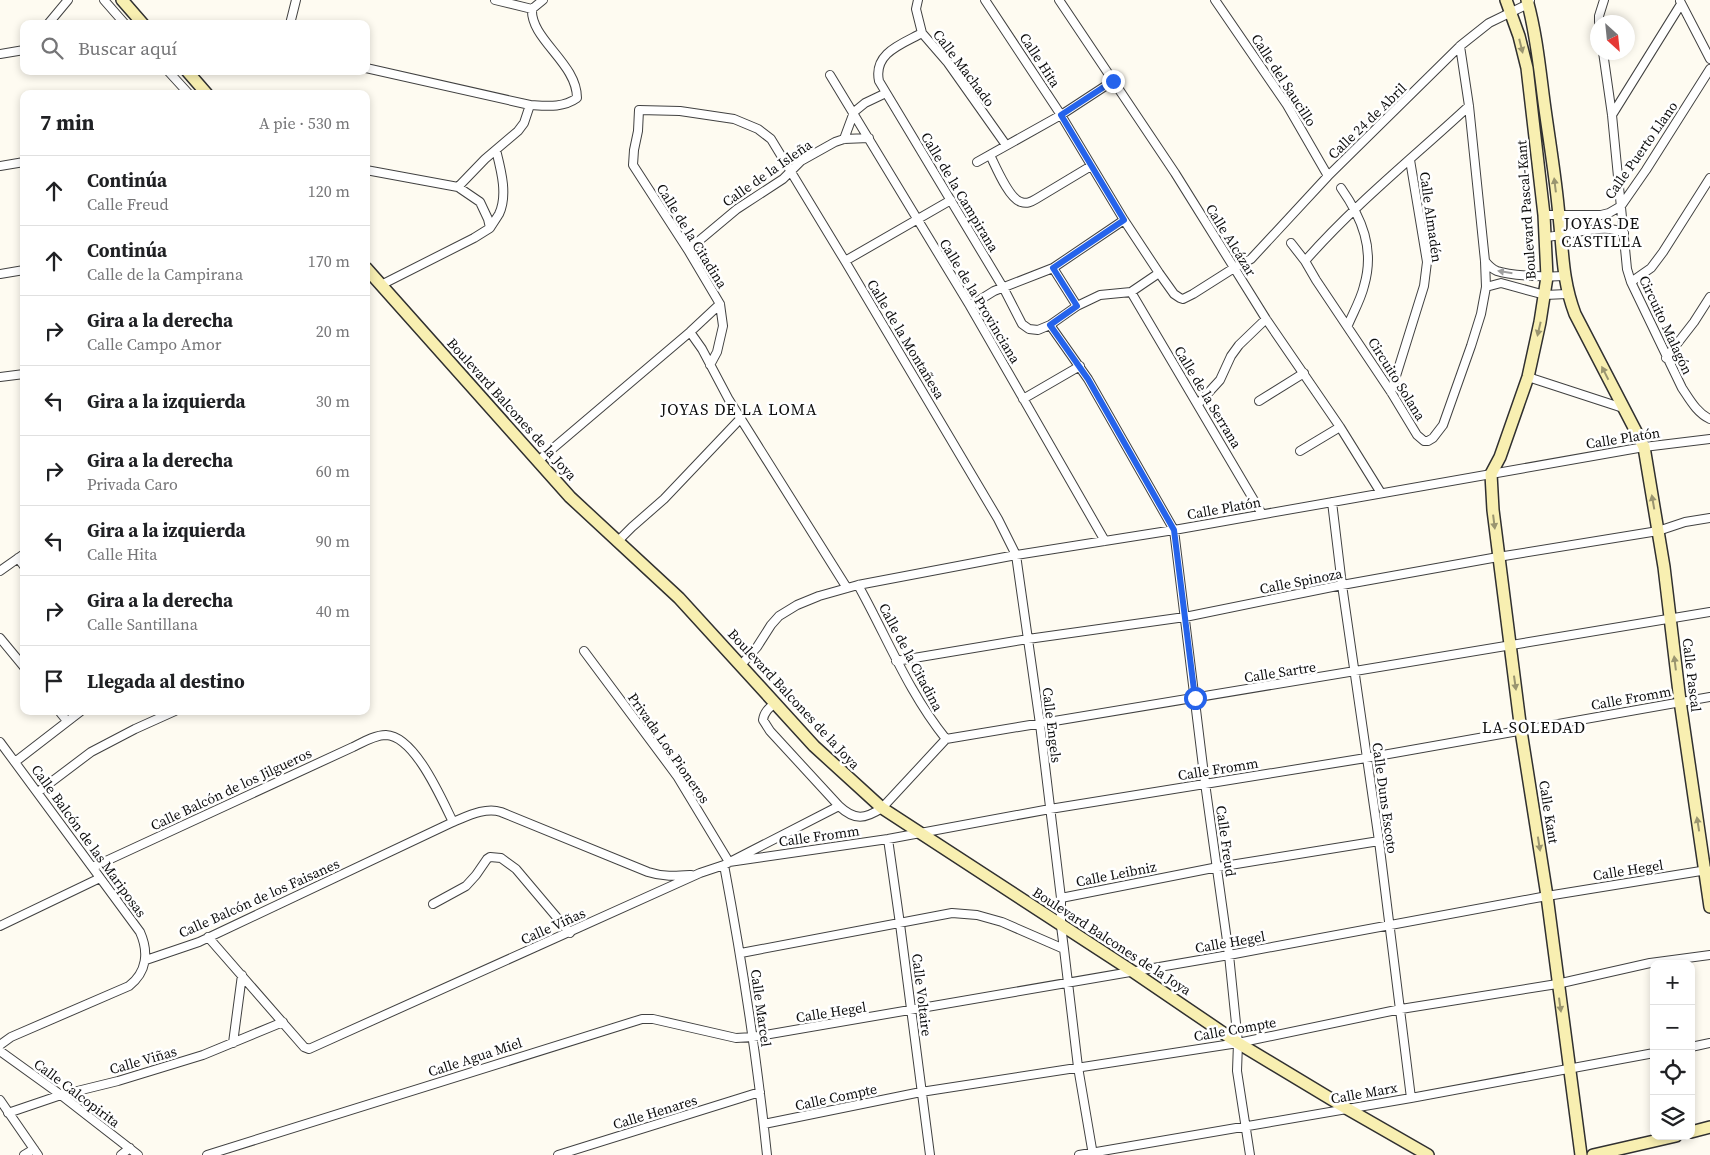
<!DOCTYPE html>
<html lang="es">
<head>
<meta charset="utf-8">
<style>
  :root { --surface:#fff; --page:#f6f6f6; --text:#202124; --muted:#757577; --line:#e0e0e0 }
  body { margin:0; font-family:"Source Serif 4",serif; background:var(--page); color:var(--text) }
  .controls { position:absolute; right:15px; bottom:15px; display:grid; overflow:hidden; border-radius:10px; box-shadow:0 2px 8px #0003 }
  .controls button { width:45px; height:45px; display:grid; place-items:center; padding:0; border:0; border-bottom:1px solid var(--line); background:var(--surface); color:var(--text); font:25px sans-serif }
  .compass { position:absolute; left:1590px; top:15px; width:45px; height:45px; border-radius:50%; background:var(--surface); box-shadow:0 2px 8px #0003; rotate:153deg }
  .stop { position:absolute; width:15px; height:15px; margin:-11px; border:4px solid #2563eb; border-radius:50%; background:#fff }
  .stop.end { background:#2563eb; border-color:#fff; box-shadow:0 1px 5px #0008 }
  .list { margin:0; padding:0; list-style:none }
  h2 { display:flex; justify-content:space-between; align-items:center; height:65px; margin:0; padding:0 20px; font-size:21px }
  h2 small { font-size:16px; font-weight:400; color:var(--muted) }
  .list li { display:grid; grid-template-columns:32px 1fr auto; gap:15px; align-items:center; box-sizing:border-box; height:70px; padding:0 20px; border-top:1px solid var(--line) }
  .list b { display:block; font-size:19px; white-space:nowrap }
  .list p { margin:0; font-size:16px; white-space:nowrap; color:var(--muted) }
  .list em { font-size:16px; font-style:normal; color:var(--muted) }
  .icon { flex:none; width:28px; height:28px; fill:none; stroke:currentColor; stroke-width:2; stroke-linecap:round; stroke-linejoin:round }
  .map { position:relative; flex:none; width:1710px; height:1155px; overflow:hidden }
  .search { position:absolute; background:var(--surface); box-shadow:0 2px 8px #0003; left:20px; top:20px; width:350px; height:55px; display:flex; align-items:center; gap:12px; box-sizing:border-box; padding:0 18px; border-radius:10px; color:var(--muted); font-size:19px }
  .panel { position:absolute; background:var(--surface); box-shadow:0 2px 8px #0003; left:20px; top:90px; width:350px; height:625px; border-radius:10px }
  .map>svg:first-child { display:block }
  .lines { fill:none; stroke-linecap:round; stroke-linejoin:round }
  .street-casing { stroke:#414141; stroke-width:10 }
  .secondary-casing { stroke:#303030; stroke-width:14 }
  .street { stroke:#fff; stroke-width:8 }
  .secondary { stroke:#f8efb1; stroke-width:11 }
  .oneway { fill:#9a9570 }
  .oneway2 { fill:#9f9f9f }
  .route { stroke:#2563eb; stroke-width:6 }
  .labels { text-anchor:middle; stroke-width:5; stroke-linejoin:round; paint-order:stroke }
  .street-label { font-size:14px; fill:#0e0e0e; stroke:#fff }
  .quarter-label { font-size:16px; letter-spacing:1px; fill:#0e0e0e; stroke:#fff }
</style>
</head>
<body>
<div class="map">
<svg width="1710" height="1155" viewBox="0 0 1710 1155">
  <rect width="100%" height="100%" fill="#fefbf1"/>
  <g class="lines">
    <defs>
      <path id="street" d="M104,0L125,24
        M495,0L532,9
        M918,0L916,9L922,33L948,63L1006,145
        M985,0L1061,115L1124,220L1159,273L1174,294L1180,298L1183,299L1193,294L1234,268L1251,259L1328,176L1460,46L1489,23L1528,4L1530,0
        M1059,0L1175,173L1266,319L1340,427L1381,493
        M1215,0L1287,105L1328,176
        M1680,1L1710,59
        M532,9L543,0
        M1599,22V16L1604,0
        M48,24L68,0
        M290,24L296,0
        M922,33C902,44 873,53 879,81L1004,289L1022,324L1029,329L1038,330L1050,325L1077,306L1100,295L1131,292L1159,273
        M1603,52L1612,115L1627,269L1631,282L1682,388C1690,400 1697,413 1710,419
        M0,54L24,50
        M366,68L530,105
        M168,71L189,94
        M830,75L970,306L1105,541
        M1612,115L1681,4
        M844,139L854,112L865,103L886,93
        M990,155C996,167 1009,199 1021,202C1027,204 1031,202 1036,199L1091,166
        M977,162L1061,115L1113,81
        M0,166L24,162
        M366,170L458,187L480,202L488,219L490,228L474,238L381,285
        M458,187L485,159L518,131L524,123L530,105C547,106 563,108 577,98C577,63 530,39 532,9
        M1341,188C1362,218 1375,249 1364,286C1361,299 1353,313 1348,325
        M1544,215H1601L1609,213L1621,206L1646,170L1710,69
        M490,228C493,223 496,219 499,214C508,195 501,170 496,150
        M1546,237C1564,236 1593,227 1609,229C1614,229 1619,231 1624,233
        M1291,243L1305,261L1316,280L1391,392L1417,435L1424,441H1428L1433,438L1443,425L1471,346L1481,314L1486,287L1485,261L1469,106L1460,46
        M688,250L737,209L783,179L801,161L835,142L844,139L869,138
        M845,261L951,200
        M1305,261C1355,204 1414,157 1469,106
        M1485,261C1489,266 1492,269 1497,271C1511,276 1549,277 1564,276
        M1053,268L1077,306
        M0,274L24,270
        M1631,282L1651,268L1663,252L1710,178
        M1486,287L1501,283L1545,295L1567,294
        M1131,292L1262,514
        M970,306L994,291L1053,268L1124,220
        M1050,325L1088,379L1174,530L1205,783L1229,955L1238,1043L1237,1071L1250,1155
        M690,332L702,349L729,400L847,588
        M1666,358L1694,322L1710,297
        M710,365L717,352L723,326L720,304L688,250L633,165L634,150L638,131L639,110L680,111L734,119L758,129L771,139L845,261L998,519L1016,555L1040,724L1061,898
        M0,377L24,374
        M1528,377L1623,408
        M1391,392L1424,286L1427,262L1410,160
        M1023,399L1080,366
        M1259,401L1304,373
        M1198,404L1220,380L1231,356L1239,345L1266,319
        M1300,451L1340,427
        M538,461L690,332L720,304
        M1332,502L1342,585L1379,841L1411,1098
        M617,542L632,527L664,499L741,418
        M18,558L24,566
        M0,571L24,554
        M858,585C887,637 908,692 946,739
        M0,638L24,667
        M584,651L677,776L729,862L888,839L1050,809L1366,758L1710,697
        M896,661L1028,639L1185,617L1342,585L1498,557L1658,531L1685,522L1710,518
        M741,665L757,647L771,625L779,616L797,605L819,596L858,585L1016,555L1174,530L1644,447L1710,439
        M775,703C769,708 764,712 763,720L770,731L839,806C855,821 865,819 882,808L946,739L1710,612
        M59,711L67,721
        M0,742L140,932C149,952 147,972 129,986L11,1037L0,1045
        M15,762L81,711
        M38,792L91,752L135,729L175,711
        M888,839L900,924L930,1155
        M724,865C742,961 757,1057 767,1155
        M93,867L353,747C363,742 375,735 386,735C415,736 442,800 453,822
        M433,904L466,886L476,875L487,859L490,857L501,858L516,869L570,933
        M0,926L100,878
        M208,937L304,1047L309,1049L700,873L724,865L839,806
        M1064,949L1078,1067L1093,1155
        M741,953L952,913L977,915L1002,922L1064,949L1061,926V898L1218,867L1379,841
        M146,960L199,942L453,822C468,816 485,807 501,812L648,872C663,877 676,876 691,875
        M233,1043L242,975
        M1691,1047L1710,1043
        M0,1051L61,1095L138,1155
        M0,1100L38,1155
        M8,1113L61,1095L118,1081L203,1055L283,1022
        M764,1124L921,1092L1238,1043L1401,1009L1557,984L1650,963L1710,955
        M24,1155L34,1149
        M121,1155L130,1148
        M207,1155L642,1019H653L736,1038L753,1037L1229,955L1547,896L1707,870
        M558,1155L760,1092
        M1079,1155L1411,1098L1654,1053"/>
      <path id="secondary" d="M122,0L143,24
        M1506,0L1519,36L1527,68L1544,215L1547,277L1540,322L1528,377L1500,457L1491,474L1493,510L1521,731L1547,896L1581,1155
        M1527,0C1537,36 1540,73 1545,109C1550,145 1556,180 1559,216C1563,251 1562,280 1575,314L1644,447L1664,567L1680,701L1710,907
        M187,71L207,94
        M366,268L570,497L679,598L814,746L882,808L1132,971L1238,1043L1346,1108L1428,1155
        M1691,1132L1710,1127
        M1593,1155L1676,1136"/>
    </defs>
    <use href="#street" class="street-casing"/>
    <use href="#secondary" class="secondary-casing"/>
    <use href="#street" class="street"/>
    <use href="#secondary" class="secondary"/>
  </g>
  <defs><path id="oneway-solid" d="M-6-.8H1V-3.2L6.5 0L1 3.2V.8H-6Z" transform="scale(1.25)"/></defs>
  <g class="oneway">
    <use href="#oneway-solid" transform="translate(1521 46) rotate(76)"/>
    <use href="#oneway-solid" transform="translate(1555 185) rotate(-97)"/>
    <use href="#oneway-solid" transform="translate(1539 329) rotate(103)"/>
    <use href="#oneway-solid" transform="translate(1605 373) rotate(-117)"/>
    <use href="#oneway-solid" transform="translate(1653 502) rotate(-100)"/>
    <use href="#oneway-solid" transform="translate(1494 522) rotate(83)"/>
    <use href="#oneway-solid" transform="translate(1675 663) rotate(-97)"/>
    <use href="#oneway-solid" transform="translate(1515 683) rotate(82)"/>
    <use href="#oneway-solid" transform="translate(1698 824) rotate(-99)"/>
    <use href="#oneway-solid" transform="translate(1539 844) rotate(81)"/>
    <use href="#oneway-solid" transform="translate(1560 1005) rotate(82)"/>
  </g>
  <use class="oneway2" href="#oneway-solid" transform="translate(1505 272) rotate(-171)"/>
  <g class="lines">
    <path class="route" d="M1113,81L1061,115L1124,220L1053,268L1077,306L1050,325L1088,379L1174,530L1195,698"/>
  </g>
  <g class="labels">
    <g class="street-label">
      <text transform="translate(1040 60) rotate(57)" y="5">Calle Hita</text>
      <text transform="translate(964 68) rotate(53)" y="5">Calle Machado</text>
      <text transform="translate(1284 80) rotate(57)" y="5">Calle del Saucillo</text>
      <text transform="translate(1367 121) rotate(-44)" y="5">Calle 24 de Abril</text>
      <text transform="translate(1641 150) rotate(-55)" y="5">Calle Puerto Llano</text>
      <text transform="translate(767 173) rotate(-35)" y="5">Calle de la Isleña</text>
      <text transform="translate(960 192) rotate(59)" y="5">Calle de la Campirana</text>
      <text transform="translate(1526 210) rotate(-94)" y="5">Boulevard Pascal-Kant</text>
      <text transform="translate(1431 217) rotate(82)" y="5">Calle Almadén</text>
      <text transform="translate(692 236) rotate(58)" y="5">Calle de la Citadina</text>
      <text transform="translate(1231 240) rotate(58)" y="5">Calle Alcázar</text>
      <text transform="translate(980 301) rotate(59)" y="5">Calle de la Provinciana</text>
      <text transform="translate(1666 325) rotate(65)" y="5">Circuito Malagón</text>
      <text transform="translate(906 339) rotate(59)" y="5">Calle de la Montañesa</text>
      <text transform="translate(1397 379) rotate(58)" y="5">Circuito Solana</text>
      <text transform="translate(1208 397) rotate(59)" y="5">Calle de la Serrana</text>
      <text transform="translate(512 409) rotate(48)" y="5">Boulevard Balcones de la Joya</text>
      <text transform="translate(1623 438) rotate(-9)" y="5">Calle Platón</text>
      <text transform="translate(1224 508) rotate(-10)" y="5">Calle Platón</text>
      <text transform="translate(1301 581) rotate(-11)" y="5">Calle Spinoza</text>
      <text transform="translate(911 657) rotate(62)" y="5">Calle de la Citadina</text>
      <text transform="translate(1280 672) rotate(-9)" y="5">Calle Sartre</text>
      <text transform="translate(1692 675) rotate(83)" y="5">Calle Pascal</text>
      <text transform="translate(1631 698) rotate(-10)" y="5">Calle Fromm</text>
      <text transform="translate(794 699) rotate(47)" y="5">Boulevard Balcones de la Joya</text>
      <text transform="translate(1052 725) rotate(83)" y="5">Calle Engels</text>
      <text transform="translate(669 748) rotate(55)" y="5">Privada Los Pioneros</text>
      <text transform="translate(1218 769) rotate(-9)" y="5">Calle Fromm</text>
      <text transform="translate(231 789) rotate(-25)" y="5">Calle Balcón de los Jilgueros</text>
      <text transform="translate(1385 798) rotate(82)" y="5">Calle Duns Escoto</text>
      <text transform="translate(1549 812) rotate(81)" y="5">Calle Kant</text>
      <text transform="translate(819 836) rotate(-8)" y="5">Calle Fromm</text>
      <text transform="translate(89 841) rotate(54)" y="5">Calle Balcón de las Mariposas</text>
      <text transform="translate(1226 841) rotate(82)" y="5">Calle Freud</text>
      <text transform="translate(1628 870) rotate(-9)" y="5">Calle Hegel</text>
      <text transform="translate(1116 874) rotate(-11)" y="5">Calle Leibniz</text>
      <text transform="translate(259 898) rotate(-24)" y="5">Calle Balcón de los Faisanes</text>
      <text transform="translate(553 926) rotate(-24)" y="5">Calle Viñas</text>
      <text transform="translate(1112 941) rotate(33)" y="5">Boulevard Balcones de la Joya</text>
      <text transform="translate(1230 942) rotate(-10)" y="5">Calle Hegel</text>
      <text transform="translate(922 995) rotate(83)" y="5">Calle Voltaire</text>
      <text transform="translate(761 1008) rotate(82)" y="5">Calle Marcel</text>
      <text transform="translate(831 1012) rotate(-9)" y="5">Calle Hegel</text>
      <text transform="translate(1235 1029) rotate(-10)" y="5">Calle Compte</text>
      <text transform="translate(475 1057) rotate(-18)" y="5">Calle Agua Miel</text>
      <text transform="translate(143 1060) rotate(-16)" y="5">Calle Viñas</text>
      <text transform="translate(77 1093) rotate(37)" y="5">Calle Calcopirita</text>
      <text transform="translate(1364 1093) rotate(-10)" y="5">Calle Marx</text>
      <text transform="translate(836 1097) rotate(-12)" y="5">Calle Compte</text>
      <text transform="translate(655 1112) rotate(-17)" y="5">Calle Henares</text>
    </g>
    <g class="quarter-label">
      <text x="1602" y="229">JOYAS DE<tspan x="1602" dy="18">CASTILLA</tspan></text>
      <text x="739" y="415">JOYAS DE LA LOMA</text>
      <text x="1534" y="733">LA SOLEDAD</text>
    </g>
  </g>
</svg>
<div class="controls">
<button>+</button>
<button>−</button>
<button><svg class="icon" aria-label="locate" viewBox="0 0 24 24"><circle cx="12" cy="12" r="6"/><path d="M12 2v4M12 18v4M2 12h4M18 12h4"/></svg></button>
<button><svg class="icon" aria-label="layers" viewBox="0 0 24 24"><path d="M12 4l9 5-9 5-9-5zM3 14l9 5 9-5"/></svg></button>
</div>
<svg class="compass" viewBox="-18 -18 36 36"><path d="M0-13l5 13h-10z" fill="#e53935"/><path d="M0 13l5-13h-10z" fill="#757577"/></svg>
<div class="stop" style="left:1195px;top:698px"></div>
<div class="stop end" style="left:1113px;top:81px"></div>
<div class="search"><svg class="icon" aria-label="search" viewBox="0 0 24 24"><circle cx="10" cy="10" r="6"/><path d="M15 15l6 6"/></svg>Buscar aquí</div>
<section class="panel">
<h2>7 min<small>A pie · 530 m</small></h2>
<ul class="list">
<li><svg class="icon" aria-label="ahead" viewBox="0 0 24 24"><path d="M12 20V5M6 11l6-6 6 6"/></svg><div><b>Continúa</b><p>Calle Freud</p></div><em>120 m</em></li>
<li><svg class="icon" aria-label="ahead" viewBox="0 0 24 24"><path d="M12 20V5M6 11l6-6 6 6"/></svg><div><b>Continúa</b><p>Calle de la Campirana</p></div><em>170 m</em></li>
<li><svg class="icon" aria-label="right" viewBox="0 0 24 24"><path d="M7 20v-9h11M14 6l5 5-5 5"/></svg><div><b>Gira a la derecha</b><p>Calle Campo Amor</p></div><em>20 m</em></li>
<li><svg class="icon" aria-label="left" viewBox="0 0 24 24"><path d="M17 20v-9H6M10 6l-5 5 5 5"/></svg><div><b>Gira a la izquierda</b></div><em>30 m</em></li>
<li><svg class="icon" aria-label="right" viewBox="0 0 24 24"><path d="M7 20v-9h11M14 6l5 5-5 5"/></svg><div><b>Gira a la derecha</b><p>Privada Caro</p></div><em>60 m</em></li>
<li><svg class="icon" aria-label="left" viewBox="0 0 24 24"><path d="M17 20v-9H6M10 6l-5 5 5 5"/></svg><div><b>Gira a la izquierda</b><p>Calle Hita</p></div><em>90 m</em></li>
<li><svg class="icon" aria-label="right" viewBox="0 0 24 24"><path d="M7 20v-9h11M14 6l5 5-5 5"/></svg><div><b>Gira a la derecha</b><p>Calle Santillana</p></div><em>40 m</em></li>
<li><svg class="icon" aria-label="arrive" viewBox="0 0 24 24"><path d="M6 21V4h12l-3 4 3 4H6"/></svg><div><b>Llegada al destino</b></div></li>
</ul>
</section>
</div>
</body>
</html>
